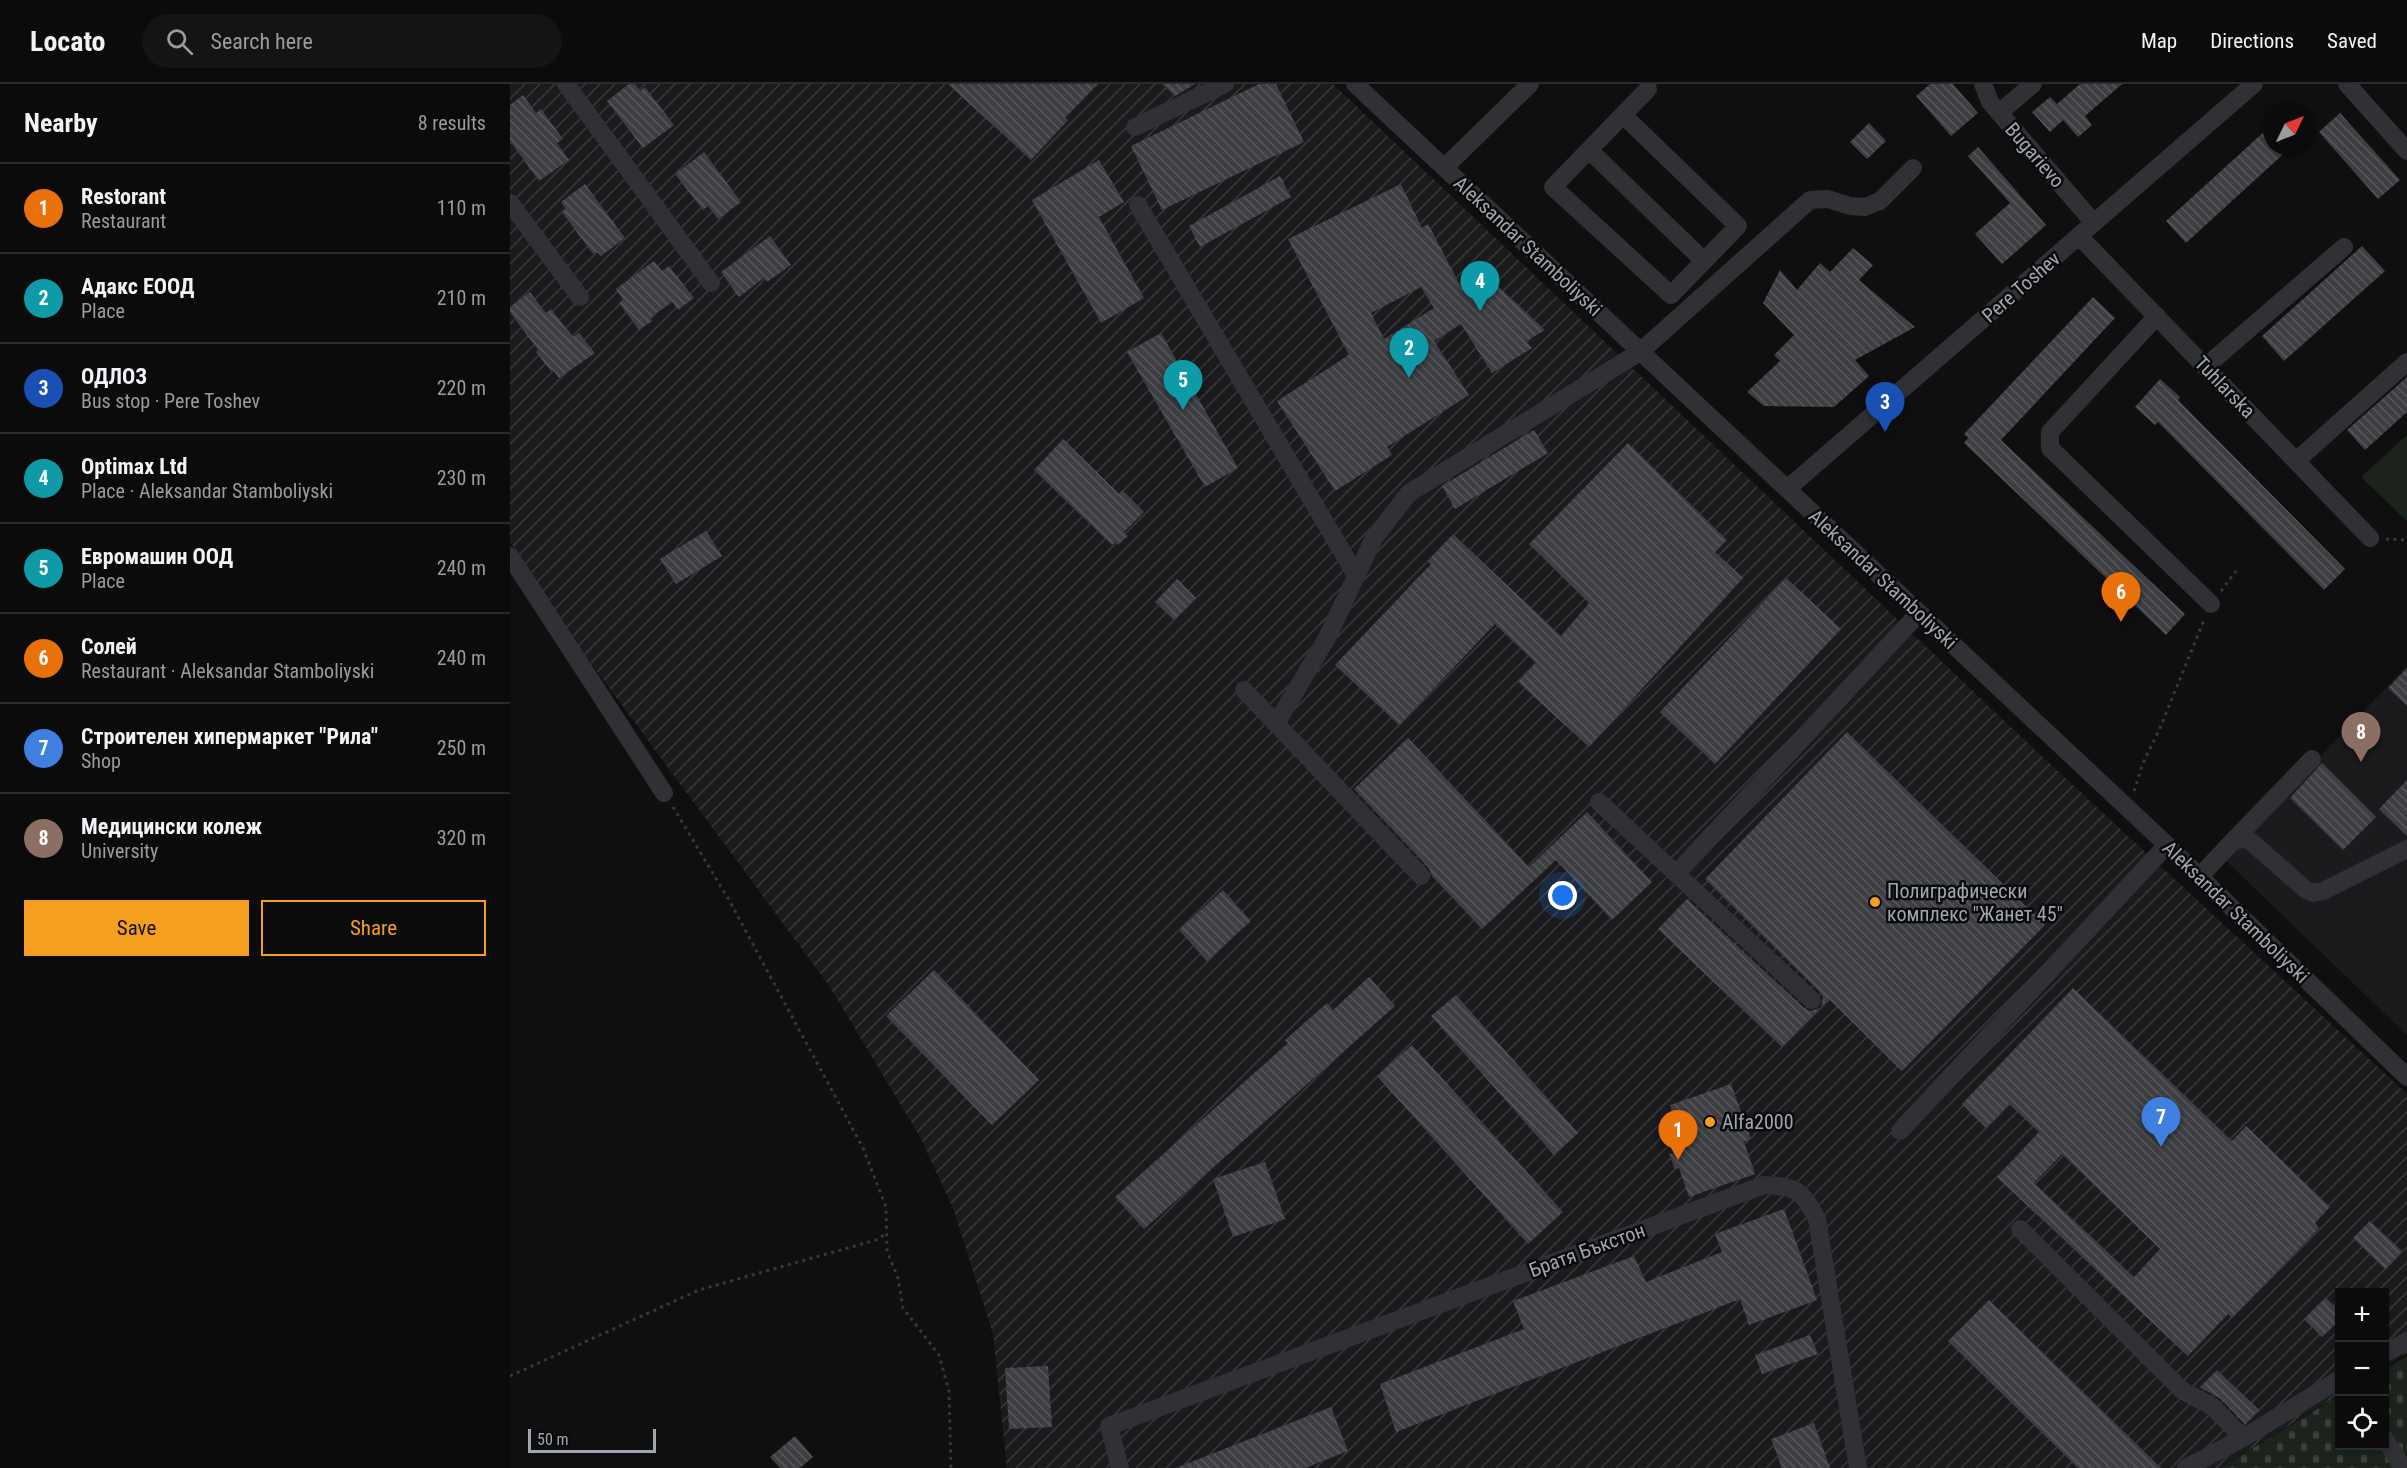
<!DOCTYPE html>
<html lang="en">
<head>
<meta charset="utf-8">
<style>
  :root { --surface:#0b0b0c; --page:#141415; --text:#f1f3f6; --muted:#9a9b9d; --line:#2b2b2d; --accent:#f59f21 }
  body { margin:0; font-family:"Roboto Condensed",sans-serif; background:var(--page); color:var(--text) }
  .controls { position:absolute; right:18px; bottom:18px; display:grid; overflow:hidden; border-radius:0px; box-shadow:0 2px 4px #0004 }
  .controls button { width:54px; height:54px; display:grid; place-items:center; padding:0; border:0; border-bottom:2px solid var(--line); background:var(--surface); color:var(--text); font:30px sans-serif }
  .compass { position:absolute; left:1753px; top:18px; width:54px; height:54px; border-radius:50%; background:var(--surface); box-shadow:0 2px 4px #0004; rotate:47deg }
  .scale { position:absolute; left:18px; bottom:15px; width:128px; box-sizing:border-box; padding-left:6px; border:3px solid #9fa6b2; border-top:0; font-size:16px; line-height:21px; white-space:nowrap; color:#9fa6b2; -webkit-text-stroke:4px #0a0a0b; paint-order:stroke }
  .you { position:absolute; left:1053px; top:812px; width:21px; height:21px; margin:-15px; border:4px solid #fff; border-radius:50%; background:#1a73e8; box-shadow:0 0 0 9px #1a73e833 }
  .badge { display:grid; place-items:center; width:39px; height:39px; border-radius:50%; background:var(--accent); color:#fff; font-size:20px; font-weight:700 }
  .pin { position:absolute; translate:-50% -50px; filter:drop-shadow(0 2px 3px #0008) }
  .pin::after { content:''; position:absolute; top:32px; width:21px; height:18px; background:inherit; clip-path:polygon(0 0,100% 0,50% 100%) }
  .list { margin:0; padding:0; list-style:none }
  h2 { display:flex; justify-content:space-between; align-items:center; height:78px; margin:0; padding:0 24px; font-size:26px }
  h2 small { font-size:20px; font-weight:400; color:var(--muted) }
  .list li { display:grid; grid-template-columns:39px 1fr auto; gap:18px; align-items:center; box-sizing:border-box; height:90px; padding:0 24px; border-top:2px solid var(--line) }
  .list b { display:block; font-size:22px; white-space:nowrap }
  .list p { margin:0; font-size:20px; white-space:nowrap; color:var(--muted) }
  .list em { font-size:20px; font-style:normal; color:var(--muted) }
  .actions { display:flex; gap:12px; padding:18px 24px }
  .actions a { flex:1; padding:14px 0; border:2px solid var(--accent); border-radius:0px; text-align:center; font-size:21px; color:var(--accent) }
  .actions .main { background:var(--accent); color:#111 }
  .icon { flex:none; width:33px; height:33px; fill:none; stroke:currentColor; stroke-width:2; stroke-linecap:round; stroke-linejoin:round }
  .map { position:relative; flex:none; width:1897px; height:1384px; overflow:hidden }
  header { display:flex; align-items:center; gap:36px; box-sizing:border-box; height:84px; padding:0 30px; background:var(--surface); border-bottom:2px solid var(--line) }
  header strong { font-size:28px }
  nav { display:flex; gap:33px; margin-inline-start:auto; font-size:21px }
  .search { width:420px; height:54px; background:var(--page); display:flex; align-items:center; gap:15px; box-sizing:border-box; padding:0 21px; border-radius:33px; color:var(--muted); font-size:22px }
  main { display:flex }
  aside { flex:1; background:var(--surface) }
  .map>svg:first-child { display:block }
  .built { fill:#1b1b1d }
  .industrial { fill:url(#industrial-furrows) }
  .cemetery { fill:url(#cemetery-stones) }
  .green { fill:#1b231c }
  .building { fill:url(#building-back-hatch); fill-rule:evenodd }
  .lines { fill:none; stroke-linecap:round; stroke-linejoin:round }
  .path { stroke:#36383c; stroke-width:3; stroke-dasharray:3 4.5; stroke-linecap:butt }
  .minor { stroke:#303135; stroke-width:18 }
  .poi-dot { fill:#f59f21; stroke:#0a0a0b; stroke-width:2 }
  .labels { text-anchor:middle; stroke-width:5; stroke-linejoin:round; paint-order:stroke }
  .street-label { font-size:20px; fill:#9fa6b2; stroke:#0a0a0b }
  .poi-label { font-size:20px; fill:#9fa6b2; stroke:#0a0a0b; text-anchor:start }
</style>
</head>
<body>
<header>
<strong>Locato</strong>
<div class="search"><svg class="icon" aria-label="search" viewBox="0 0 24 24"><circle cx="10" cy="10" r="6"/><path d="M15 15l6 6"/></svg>Search here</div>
<nav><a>Map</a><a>Directions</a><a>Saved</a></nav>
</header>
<main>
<aside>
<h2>Nearby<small>8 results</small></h2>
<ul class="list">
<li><span class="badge" style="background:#e8710a">1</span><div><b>Restorant</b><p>Restaurant</p></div><em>110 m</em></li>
<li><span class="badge" style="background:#0f9aa8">2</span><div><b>Адакс ЕООД</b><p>Place</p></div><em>210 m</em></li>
<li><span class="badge" style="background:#1a4fb4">3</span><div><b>ОДЛОЗ</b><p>Bus stop · Pere Toshev</p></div><em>220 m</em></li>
<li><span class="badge" style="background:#0f9aa8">4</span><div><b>Optimax Ltd</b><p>Place · Aleksandar Stamboliyski</p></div><em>230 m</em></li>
<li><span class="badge" style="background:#0f9aa8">5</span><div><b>Евромашин ООД</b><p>Place</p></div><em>240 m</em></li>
<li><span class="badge" style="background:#e8710a">6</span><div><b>Солей</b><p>Restaurant · Aleksandar Stamboliyski</p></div><em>240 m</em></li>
<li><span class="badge" style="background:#3f7fe0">7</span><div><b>Строителен хипермаркет &quot;Рила&quot;</b><p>Shop</p></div><em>250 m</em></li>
<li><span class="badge" style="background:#8d6e63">8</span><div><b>Медицински колеж</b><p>University</p></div><em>320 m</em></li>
</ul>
<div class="actions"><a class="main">Save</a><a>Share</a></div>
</aside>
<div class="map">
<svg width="1897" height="1384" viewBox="0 0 1897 1384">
  <defs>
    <pattern id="industrial-furrows" width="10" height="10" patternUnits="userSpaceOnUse" patternTransform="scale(1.5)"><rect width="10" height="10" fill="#1b1b1d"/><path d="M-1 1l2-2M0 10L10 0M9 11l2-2" fill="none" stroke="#39393b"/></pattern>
    <pattern id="cemetery-stones" width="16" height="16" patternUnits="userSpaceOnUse" patternTransform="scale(1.5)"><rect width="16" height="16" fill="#1b231c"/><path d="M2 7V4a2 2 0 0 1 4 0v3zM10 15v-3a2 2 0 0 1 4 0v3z" fill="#39403b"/></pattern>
    <pattern id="building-back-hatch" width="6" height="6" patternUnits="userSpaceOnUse" patternTransform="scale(1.5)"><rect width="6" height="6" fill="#3e3f43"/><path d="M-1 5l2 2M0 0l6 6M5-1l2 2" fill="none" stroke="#57585c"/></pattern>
  </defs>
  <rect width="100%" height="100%" fill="#0f0f10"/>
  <path class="built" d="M1897,582V951L1713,774Z"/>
  <path class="industrial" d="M0,0H823L1525,666L1897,1010V1269L1875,1283L1874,1208H1830L1829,1311L1709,1384H497L483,1250L443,1124L410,1053L320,903L66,559L0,458Z"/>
  <path class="cemetery" d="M1897,1272V1384H1710L1829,1312L1830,1362H1874L1875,1285Z"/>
  <path class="green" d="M1897,351V437L1851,393Z"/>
  <path class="building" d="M119,0H125L130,7L135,3L164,41L133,64L97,17Z
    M438,0H588L555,34L558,36L521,76Z
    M652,0H685L665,12Z
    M749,0H766L794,58L652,126L621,62Z
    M1420,0H1443L1468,29L1441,52L1406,12Z
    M1570,0H1612L1575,32L1582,41L1568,53L1553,36L1540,48L1522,28L1540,13L1547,20Z
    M13,11L26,29L31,25L53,55L47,59L59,76L29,97L0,57V21Z
    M1830,29L1890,96L1868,115L1809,48Z
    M1359,39L1376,57L1357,75L1340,58Z
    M1756,46L1762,52V63H1781L1676,159L1656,137Z
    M1468,63L1536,141L1492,180L1465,150L1500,119L1458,72Z
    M194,68L231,118L208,135L198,122L193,126L165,90Z
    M589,76L614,118L589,133L634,214L591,239L522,116Z
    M770,92L781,113L690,163L679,142Z
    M75,100L115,154L91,172L87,168L83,170L52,128L56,125L51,118Z
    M891,100L912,144L918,140L949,199L973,188L1035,246L1016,257L1022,264L982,289L951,240L924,257L959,311L877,363L882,371L825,407L767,317L839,271L778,155ZM911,203L924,224L874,255L861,229Z
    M260,152L281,181L257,198L254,194L229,213L211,188Z
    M1852,162L1875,187L1774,277L1752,252Z
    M1343,164L1363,181L1349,196L1405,243L1345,276L1359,292L1324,323L1254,322L1237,308L1270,277L1264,271L1284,251L1253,219L1270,186L1287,206L1310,179L1320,188Z
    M144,177L152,187L159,182L184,214L168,226L162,218L140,234L142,237L129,246L109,219L113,216L106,205Z
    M20,208L36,229L41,225L63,253L69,249L85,269L49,294L43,286L41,287L26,268L28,266L0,228V223Z
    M1583,213L1605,234L1491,356L1675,530L1656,551L1454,359L1458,354L1454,350Z
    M651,249L728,384L695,403L617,268Z
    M1897,293V328L1855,366L1837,346Z
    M1650,295L1670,313L1668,316L1835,485L1814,506L1648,338L1645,341L1625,323Z
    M1024,346L1038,369L945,425L932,402Z
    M553,355L609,410L612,406L634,428L614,448L618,452L608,461L605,458L602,461L524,386Z
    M1118,359L1217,456L1205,468L1233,494L1079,663L1008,598L1026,579L985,540L889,641L825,581L921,480L918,477L943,450L1051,552L1079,519L1019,460Z
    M196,447L212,472L166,500L150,475Z
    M1276,494L1331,545L1205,680L1150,628Z
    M667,495L686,514L664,536L645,518Z
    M1897,584V622L1878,604Z
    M1337,648L1535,841L1392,987L1319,915L1311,923L1313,913L1310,908L1195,795Z
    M898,654L1019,783L1077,728L1142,798L1102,836L1046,776L972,845L922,792L919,784L844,705Z
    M1812,679L1866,733L1833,766L1780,714Z
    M1897,696V752L1869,725Z
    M713,806L741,837L697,877L669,846Z
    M1177,815L1294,924L1300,927L1310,924L1272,963L1148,845Z
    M424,886L529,996L482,1041L376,932Z
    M859,893L885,922L634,1145L605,1113L778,959L775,956L817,919L823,926Z
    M1563,904L1722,1057L1736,1042L1820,1123L1805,1139L1809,1144L1722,1234L1718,1230L1678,1272L1487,1093L1529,1048L1499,1020L1476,1044L1452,1020ZM1552,1070L1650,1165L1624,1193L1524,1099Z
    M946,911L1068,1049L1044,1071L921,932Z
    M902,961L1053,1128L1018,1160L867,992Z
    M1221,1000L1241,1055L1234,1058L1245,1090L1179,1113L1169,1084L1165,1085L1159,1070L1173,1066L1160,1021Z
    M755,1078L775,1135L723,1153L703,1095Z
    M1274,1125L1307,1216L1239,1241L1230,1215L886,1348L870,1300L1014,1245L1003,1217L1124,1172L1136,1198L1212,1168L1205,1150Z
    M1860,1137L1892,1167L1875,1185L1843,1154Z
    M1816,1214L1830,1228V1236L1812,1253L1794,1235Z
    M1479,1216L1651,1384H1568L1438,1257Z
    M1300,1251L1308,1270L1252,1290L1245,1271Z
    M538,1282L542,1343L499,1345L495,1284Z
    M1707,1286L1749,1326L1735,1340L1711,1315L1690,1303Z
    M821,1323L838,1367L795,1384H666Z
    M1304,1339L1320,1384H1272L1261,1355Z
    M285,1352L303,1373L290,1384H270L260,1373Z"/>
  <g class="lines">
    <path class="path" d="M1876,455L1897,456
      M1711,507L1726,487
      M1624,707L1633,679L1650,644L1694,536
      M163,723L219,816L353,1064L376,1123L377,1167L388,1194L393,1224L429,1271L439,1307L441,1384
      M0,1292L189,1206L366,1156L376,1150"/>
    <path class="minor" d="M56,0L201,199
      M845,0L1657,761L1897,993
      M1473,0L1480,18L1584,139
      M1837,0L1897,67
      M1489,29L1523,0
      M1113,31L1228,142L1161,211L1043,103L1138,5
      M625,43L715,0
      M1079,66L1194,177
      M935,83L1020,0
      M0,119L70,213
      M628,121L846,491
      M1569,152L1860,454
      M1647,232L1540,348V364L1701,520
      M1695,283L1834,163
      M1786,377L1897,278
      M1277,405L1744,0
      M0,472L154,709
      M734,606L911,792
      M766,640L817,554L864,454L899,409L1130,268L1300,116L1318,115L1340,122L1355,123L1370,117L1403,84
      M1089,718L1302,916
      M1724,756L1802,675
      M1166,790L1409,529
      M1690,792L1724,756L1738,755L1795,805L1803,809L1813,807L1897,765
      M1390,1047L1657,761
      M1510,1145L1673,1307L1703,1323L1733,1354
      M1874,1270L1897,1257
      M1874,1354L1893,1384
      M610,1384L599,1342L1254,1101C1287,1102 1292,1107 1307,1135L1348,1384
      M1676,1384L1733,1354L1830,1295"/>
  </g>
  <g class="poi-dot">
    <circle cx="1365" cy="818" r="6"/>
    <circle cx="1200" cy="1038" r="6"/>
  </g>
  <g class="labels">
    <g class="street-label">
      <text transform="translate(1525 71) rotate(49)" y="7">Bugarievo</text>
      <text transform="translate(1018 162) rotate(43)" y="7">Aleksandar Stamboliyski</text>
      <text transform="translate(1511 203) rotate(-41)" y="7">Pere Toshev</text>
      <text transform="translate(1715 303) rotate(46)" y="7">Tuhlarska</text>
      <text transform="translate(1373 495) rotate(43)" y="7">Aleksandar Stamboliyski</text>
      <text transform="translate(1726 828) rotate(44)" y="7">Aleksandar Stamboliyski</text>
      <text transform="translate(1077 1166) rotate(-20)" y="7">Братя Бъкстон</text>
    </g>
    <g class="poi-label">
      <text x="1377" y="814">Полиграфически<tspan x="1377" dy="23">комплекс "Жанет 45"</tspan></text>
      <text x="1212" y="1045">Alfa2000</text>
    </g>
  </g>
</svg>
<div class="controls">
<button>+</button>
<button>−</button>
<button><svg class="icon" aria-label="locate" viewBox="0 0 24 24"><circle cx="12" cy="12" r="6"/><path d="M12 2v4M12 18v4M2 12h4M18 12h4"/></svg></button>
</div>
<svg class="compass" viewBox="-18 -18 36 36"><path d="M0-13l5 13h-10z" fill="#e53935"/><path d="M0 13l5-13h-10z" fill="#9a9b9d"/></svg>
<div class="scale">50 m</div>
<div class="you"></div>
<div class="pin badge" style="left:1168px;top:1076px;background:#e8710a">1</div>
<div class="pin badge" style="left:899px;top:294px;background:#0f9aa8">2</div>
<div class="pin badge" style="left:1375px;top:348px;background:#1a4fb4">3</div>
<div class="pin badge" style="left:970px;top:227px;background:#0f9aa8">4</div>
<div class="pin badge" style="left:673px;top:326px;background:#0f9aa8">5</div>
<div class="pin badge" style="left:1611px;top:538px;background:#e8710a">6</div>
<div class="pin badge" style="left:1651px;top:1063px;background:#3f7fe0">7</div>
<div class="pin badge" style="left:1851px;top:678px;background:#8d6e63">8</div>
</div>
</main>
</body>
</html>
